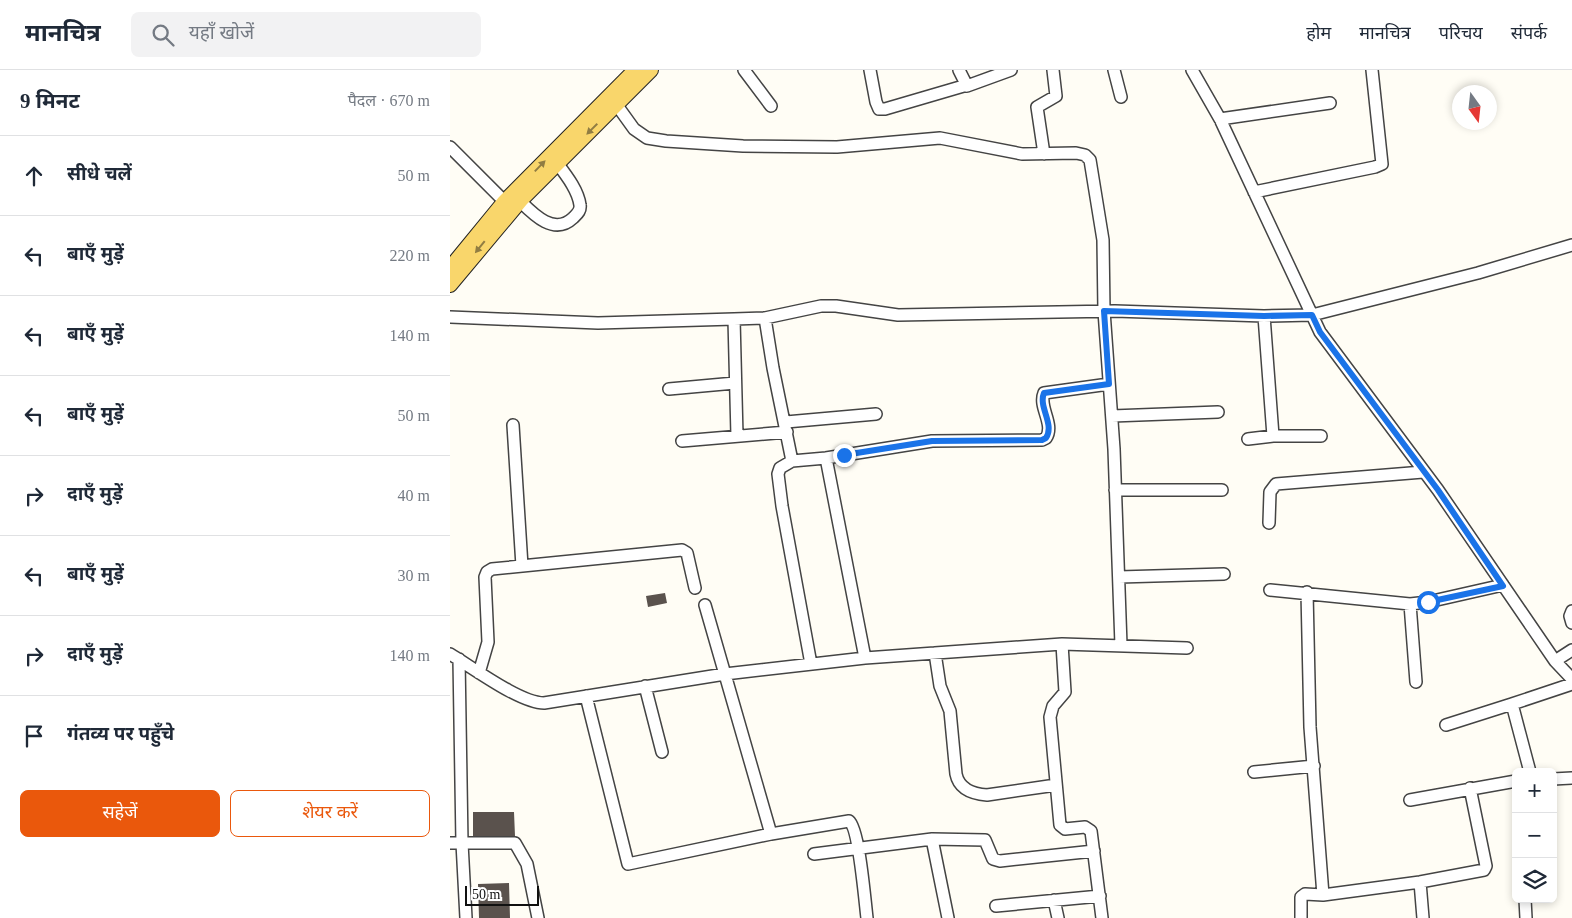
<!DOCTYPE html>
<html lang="hi">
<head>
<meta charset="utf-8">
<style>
  :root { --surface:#fff; --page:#f2f2f3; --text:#1f2937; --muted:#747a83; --line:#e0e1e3; --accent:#ea580c }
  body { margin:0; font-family:"Times New Roman","Noto Sans Devanagari",serif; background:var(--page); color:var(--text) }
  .controls { position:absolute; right:15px; bottom:15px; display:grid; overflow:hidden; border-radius:8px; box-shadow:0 2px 8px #0003 }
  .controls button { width:45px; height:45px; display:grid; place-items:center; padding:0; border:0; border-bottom:1px solid var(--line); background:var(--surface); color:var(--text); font:25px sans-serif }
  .compass { position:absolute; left:1002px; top:15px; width:45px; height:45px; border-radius:50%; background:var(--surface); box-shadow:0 2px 8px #0003; rotate:165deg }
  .scale { position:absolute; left:15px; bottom:12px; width:74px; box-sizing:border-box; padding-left:5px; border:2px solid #111; border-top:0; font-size:14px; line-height:18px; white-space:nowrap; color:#111; -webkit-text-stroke:4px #fff; paint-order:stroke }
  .stop { position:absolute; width:15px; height:15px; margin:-11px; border:4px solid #1a73e8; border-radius:50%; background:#fff }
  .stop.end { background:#1a73e8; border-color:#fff; box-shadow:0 1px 5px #0008 }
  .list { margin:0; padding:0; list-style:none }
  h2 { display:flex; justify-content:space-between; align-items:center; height:65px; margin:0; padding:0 20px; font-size:21px }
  h2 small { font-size:16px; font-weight:400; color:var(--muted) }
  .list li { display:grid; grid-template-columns:32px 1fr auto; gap:15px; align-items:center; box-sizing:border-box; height:80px; padding:0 20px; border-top:1px solid var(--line) }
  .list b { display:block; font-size:19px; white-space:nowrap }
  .list em { font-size:16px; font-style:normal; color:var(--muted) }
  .actions { display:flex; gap:10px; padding:15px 20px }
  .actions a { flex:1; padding:11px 0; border:1px solid var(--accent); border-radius:8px; text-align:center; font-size:18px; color:var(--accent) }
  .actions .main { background:var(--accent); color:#fff }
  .icon { flex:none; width:28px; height:28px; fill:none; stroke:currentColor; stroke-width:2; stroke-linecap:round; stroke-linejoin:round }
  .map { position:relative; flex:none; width:1122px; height:848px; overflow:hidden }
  header { display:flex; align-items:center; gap:30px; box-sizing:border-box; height:70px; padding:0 25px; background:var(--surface); border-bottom:1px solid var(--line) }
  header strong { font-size:24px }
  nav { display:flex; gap:28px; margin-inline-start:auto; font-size:18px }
  .search { width:350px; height:45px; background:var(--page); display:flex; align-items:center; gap:12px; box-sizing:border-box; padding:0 18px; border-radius:8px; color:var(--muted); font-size:19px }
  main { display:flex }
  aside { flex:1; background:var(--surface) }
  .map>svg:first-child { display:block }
  .building { fill:#5a524d }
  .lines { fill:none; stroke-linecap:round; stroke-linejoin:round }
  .minor-casing { stroke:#444; stroke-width:14 }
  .major-casing { stroke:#222; stroke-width:16 }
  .minor { stroke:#fff; stroke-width:11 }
  .major { stroke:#f9d66b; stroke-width:14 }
  .oneway { fill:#917d42 }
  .route { stroke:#1a73e8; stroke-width:6 }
</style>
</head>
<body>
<header>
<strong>मानचित्र</strong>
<div class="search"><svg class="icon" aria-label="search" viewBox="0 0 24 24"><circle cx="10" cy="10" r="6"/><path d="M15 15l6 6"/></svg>यहाँ खोजें</div>
<nav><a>होम</a><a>मानचित्र</a><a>परिचय</a><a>संपर्क</a></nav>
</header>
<main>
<aside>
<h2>9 मिनट<small>पैदल · 670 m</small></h2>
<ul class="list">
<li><svg class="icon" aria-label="ahead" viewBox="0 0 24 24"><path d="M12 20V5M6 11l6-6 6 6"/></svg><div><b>सीधे चलें</b></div><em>50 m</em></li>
<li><svg class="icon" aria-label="left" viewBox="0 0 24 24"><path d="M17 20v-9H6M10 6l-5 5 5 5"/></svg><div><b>बाएँ मुड़ें</b></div><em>220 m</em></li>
<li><svg class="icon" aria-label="left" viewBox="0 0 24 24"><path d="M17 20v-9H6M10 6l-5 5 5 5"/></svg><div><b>बाएँ मुड़ें</b></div><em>140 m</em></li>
<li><svg class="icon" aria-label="left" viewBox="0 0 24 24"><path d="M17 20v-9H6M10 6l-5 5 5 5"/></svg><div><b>बाएँ मुड़ें</b></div><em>50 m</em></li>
<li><svg class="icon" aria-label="right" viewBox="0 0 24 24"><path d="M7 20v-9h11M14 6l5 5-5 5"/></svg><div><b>दाएँ मुड़ें</b></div><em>40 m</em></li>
<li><svg class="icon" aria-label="left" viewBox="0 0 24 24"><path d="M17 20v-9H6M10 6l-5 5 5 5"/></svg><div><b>बाएँ मुड़ें</b></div><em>30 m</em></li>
<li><svg class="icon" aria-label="right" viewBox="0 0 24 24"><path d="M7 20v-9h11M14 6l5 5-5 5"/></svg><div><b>दाएँ मुड़ें</b></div><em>140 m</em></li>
<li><svg class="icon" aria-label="arrive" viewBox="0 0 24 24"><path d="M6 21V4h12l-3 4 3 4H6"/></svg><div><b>गंतव्य पर पहुँचे</b></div></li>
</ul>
<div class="actions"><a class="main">सहेजें</a><a>शेयर करें</a></div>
</aside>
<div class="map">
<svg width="1122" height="848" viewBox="0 0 1122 848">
  <rect width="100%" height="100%" fill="#fffdf5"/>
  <path class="building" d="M215,523L217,533L198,537L196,526Z
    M23,742H64L65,766H23Z
    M59,813L60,848H29L28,814Z"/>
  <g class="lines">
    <defs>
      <path id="minor" d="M294,0L321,36
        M420,0L426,32L429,39H435L517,15
        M509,0L517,16L561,0
        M664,0L671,27
        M742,0L770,49L870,262L988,420L1105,591L1122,609
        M166,34L184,59L197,68L216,71L293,76L387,77L490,68L572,84L626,83L635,85L640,90L653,170L654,241L664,379L671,575
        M770,49L880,33
        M0,77L59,136
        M594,84L587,37L606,26L603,0
        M804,122L925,97L932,94L922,0
        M70,131C83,144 104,166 123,148C127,144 131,141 130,135C128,120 116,105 107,93
        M814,246L823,366
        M0,247L148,253L284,249L315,248L371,236H386L448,245L665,241L814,246L862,245L1028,203L1122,175
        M315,248L323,298L342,391
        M284,249L287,366
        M219,319L285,313
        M662,346L768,342
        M336,352L426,344
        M63,355L72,496
        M798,369L823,366H871
        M232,371L337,362
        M376,388L415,588
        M665,420H772
        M819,453L820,422L826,414L973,402
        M669,507L774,504
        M820,520L960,534L978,532L1053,515
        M857,522L860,657L873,825
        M960,534L966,612
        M255,535L321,764
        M1122,541L1120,546L1122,553
        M612,574L615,622L603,636L600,647L610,755L615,759L635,757L641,761L652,848
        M485,583L490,616L500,641L506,704C509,719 523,724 537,725L606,715
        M0,584C22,597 70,633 94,633L275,604L415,588L612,574L737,578
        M9,589L12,773L16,848
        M1105,591L1122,580
        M361,594L332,436L328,404L330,398L342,391L376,388L482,371L592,370L596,368C605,354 588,337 594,323L659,314
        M29,603L38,572L35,507L37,502L42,499L232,480L237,483L245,518
        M195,616L212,682
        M136,626L178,794L321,764L399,751C409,758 415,832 417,848
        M996,655L1062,634
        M804,702L864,696
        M1080,702L1062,634L1122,614
        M1103,709L1122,708
        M960,730L1066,711
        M482,769L498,848
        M0,773H65L77,794L88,848
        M364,784L482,769L535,770L543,789L550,791L644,781
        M970,812L973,848
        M1075,829L1076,848
        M604,830L608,848
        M546,836L650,826
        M851,848V827L855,824L873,825L970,812L1034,800L1036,796L1020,718"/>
      <path id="major" d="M0,198L54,132L185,0
        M0,215L72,129L201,0"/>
    </defs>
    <use href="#minor" class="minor-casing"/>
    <use href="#major" class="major-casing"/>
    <use href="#minor" class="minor"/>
    <use href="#major" class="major"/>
  </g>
  <defs><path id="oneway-solid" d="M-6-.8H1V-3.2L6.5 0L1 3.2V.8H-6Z" transform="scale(1.25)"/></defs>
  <g class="oneway">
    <use href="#oneway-solid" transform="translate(142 59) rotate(135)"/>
    <use href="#oneway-solid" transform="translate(90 96) rotate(-46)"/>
    <use href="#oneway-solid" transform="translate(30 177) rotate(129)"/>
  </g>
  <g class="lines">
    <path class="route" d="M394,385L482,371L592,370L596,368C605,354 588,337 594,323L659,314L654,241L814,246L862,245L870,262L988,420L1053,516L978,532"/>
  </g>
</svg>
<div class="controls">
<button>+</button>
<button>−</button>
<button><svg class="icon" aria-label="layers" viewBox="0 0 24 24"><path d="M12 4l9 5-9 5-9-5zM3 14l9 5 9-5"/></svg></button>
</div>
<svg class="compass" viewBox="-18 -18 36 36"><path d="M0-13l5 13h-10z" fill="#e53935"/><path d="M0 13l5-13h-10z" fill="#747a83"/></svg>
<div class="scale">50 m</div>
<div class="stop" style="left:978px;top:532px"></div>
<div class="stop end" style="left:394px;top:385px"></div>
</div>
</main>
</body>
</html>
